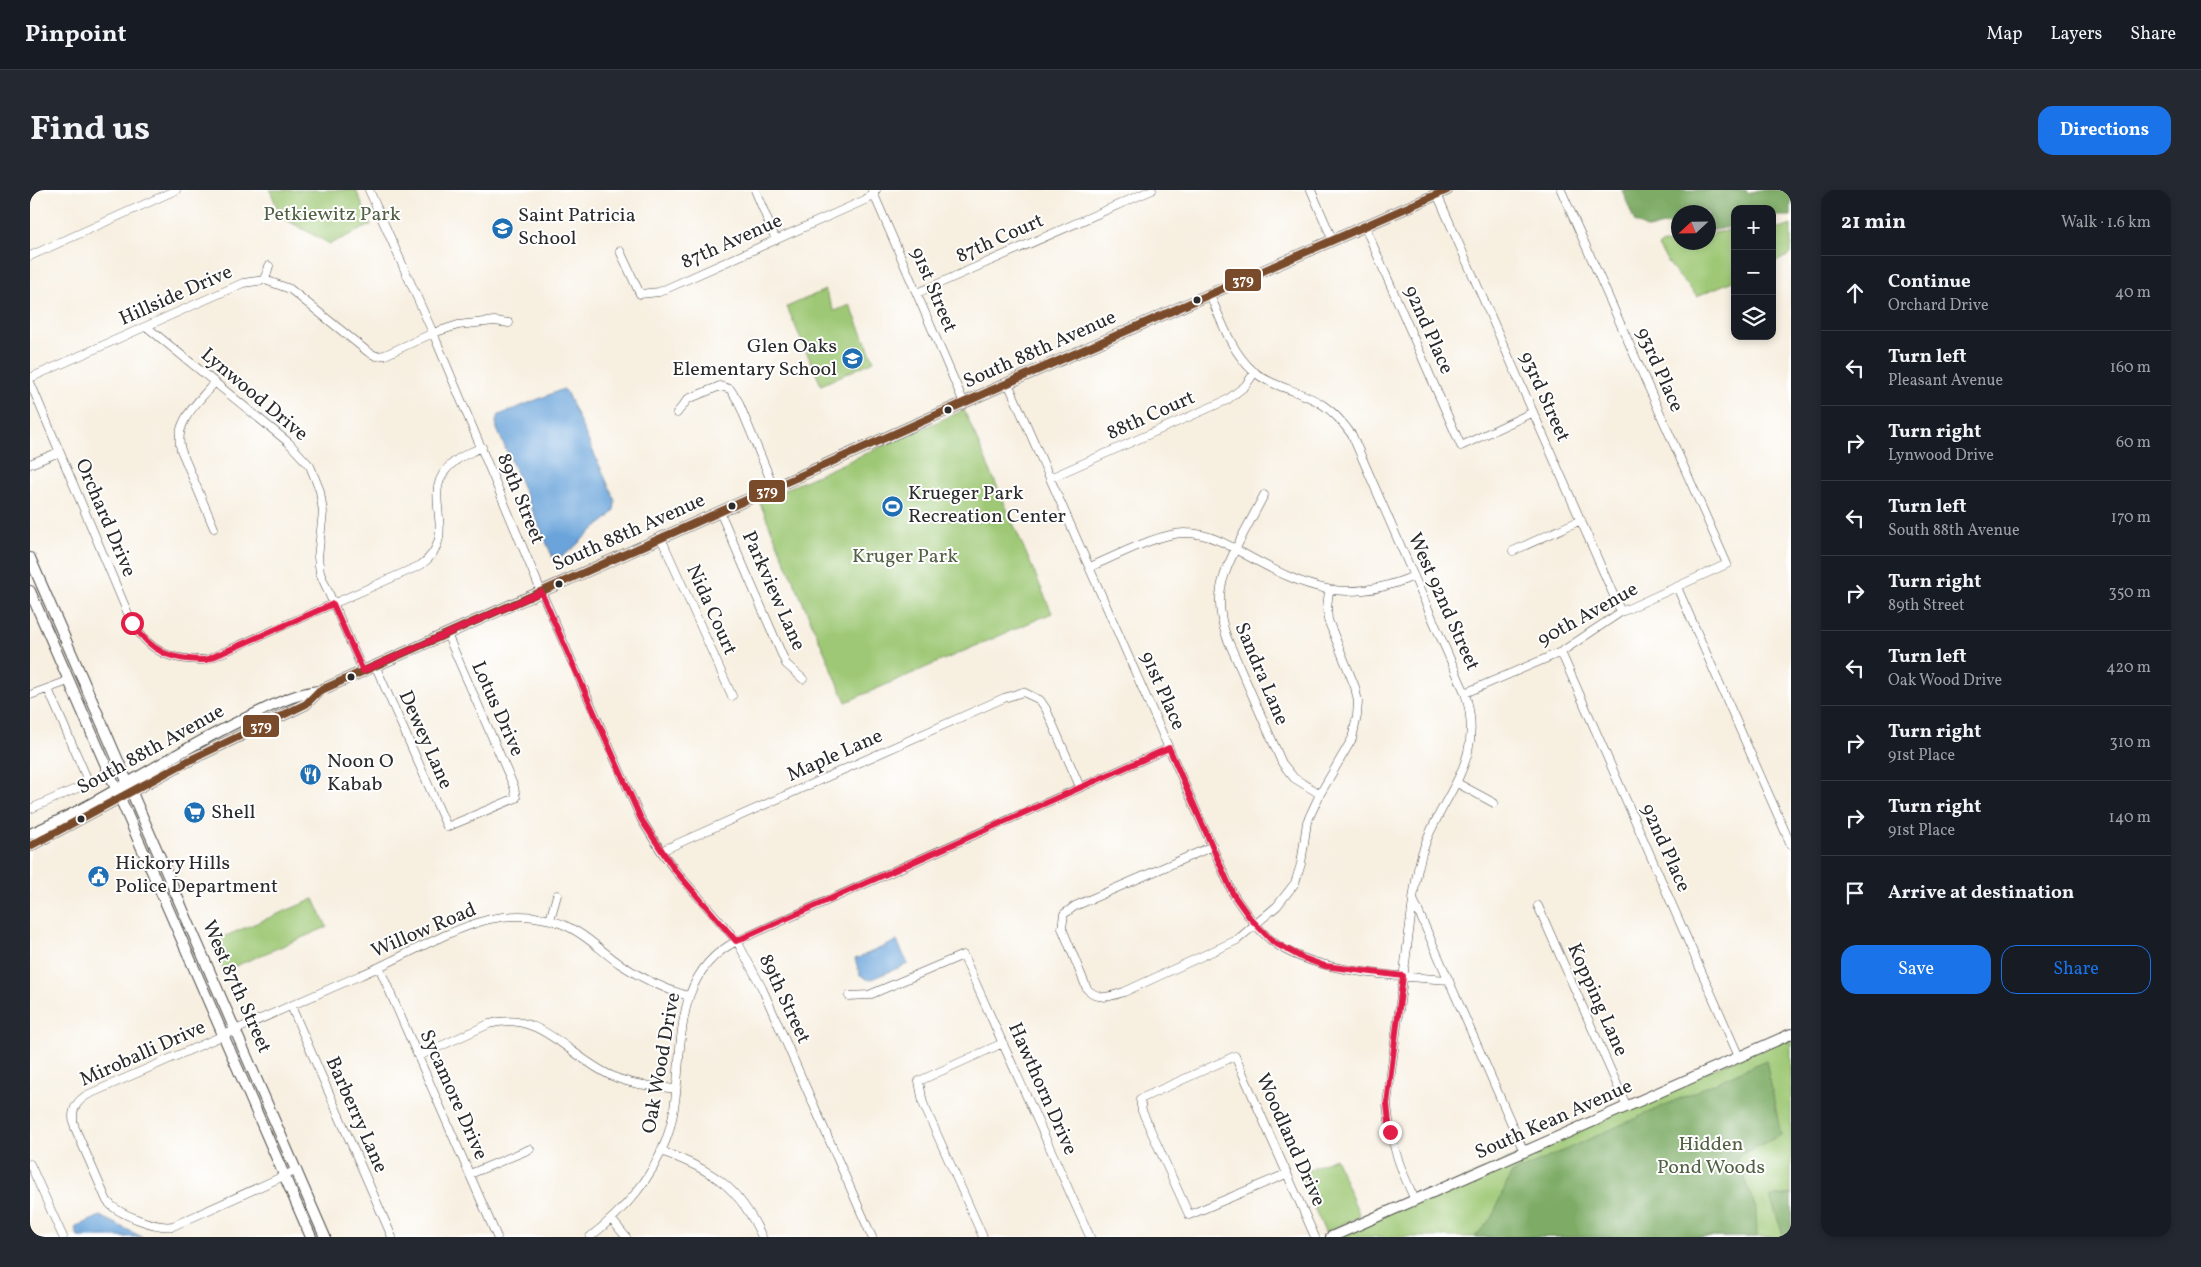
<!DOCTYPE html>
<html lang="en">
<head>
<meta charset="utf-8">
<style>
  :root { --surface:#171b24; --page:#242831; --text:#f1f3f6; --muted:#9ea1a6; --line:#363941; --accent:#1a73e8 }
  body { margin:0; font-family:Vollkorn,serif; background:var(--page); color:var(--text) }
  .controls { position:absolute; right:15px; top:15px; display:grid; overflow:hidden; border-radius:10px; box-shadow:0 2px 8px #0003 }
  .controls button { width:45px; height:45px; display:grid; place-items:center; padding:0; border:0; border-bottom:1px solid var(--line); background:var(--surface); color:var(--text); font:25px sans-serif }
  .compass { position:absolute; left:1641px; top:15px; width:45px; height:45px; border-radius:50%; background:var(--surface); box-shadow:0 2px 8px #0003; rotate:248deg }
  .stop { position:absolute; width:15px; height:15px; margin:-11px; border:4px solid #e11d48; border-radius:50%; background:#fff }
  .stop.end { background:#e11d48; border-color:#fff; box-shadow:0 1px 5px #0008 }
  .list { margin:0; padding:0; list-style:none }
  h2 { display:flex; justify-content:space-between; align-items:center; height:65px; margin:0; padding:0 20px; font-size:21px }
  h2 small { font-size:16px; font-weight:400; color:var(--muted) }
  .list li { display:grid; grid-template-columns:32px 1fr auto; gap:15px; align-items:center; box-sizing:border-box; height:75px; padding:0 20px; border-top:1px solid var(--line) }
  .list b { display:block; font-size:19px; white-space:nowrap }
  .list p { margin:0; font-size:16px; white-space:nowrap; color:var(--muted) }
  .list em { font-size:16px; font-style:normal; color:var(--muted) }
  .actions { display:flex; gap:10px; padding:15px 20px }
  .actions a { flex:1; padding:11px 0; border:1px solid var(--accent); border-radius:15px; text-align:center; font-size:18px; color:var(--accent) }
  .actions .main { background:var(--accent); color:#fff }
  .icon { flex:none; width:28px; height:28px; fill:none; stroke:currentColor; stroke-width:2; stroke-linecap:round; stroke-linejoin:round }
  .map { position:relative; flex:none; width:1761px; height:1047px; overflow:hidden; border-radius:15px }
  header { display:flex; align-items:center; gap:30px; box-sizing:border-box; height:70px; padding:0 25px; background:var(--surface); border-bottom:1px solid var(--line) }
  header strong { font-size:24px }
  nav { display:flex; gap:28px; margin-inline-start:auto; font-size:18px }
  .intro { display:flex; align-items:center; justify-content:space-between; box-sizing:border-box; height:120px; padding:0 30px }
  h1 { margin:0; font-size:35px }
  .button { padding:12px 22px; border-radius:15px; background:var(--accent); color:#fff; font-size:18px; font-weight:700 }
  main { display:flex; gap:30px; padding:0 30px }
  aside { flex:1; background:var(--surface); border-radius:15px; box-shadow:0 2px 8px #0003 }
  .map>svg:first-child { display:block }
  .green { fill:#9ec874; stroke:#647a50 }
  .forest { fill:#7eac66; stroke:#546c48 }
  .water { fill:#6aa4da; stroke:#4a6882 }
  .lines { fill:none; stroke-linecap:round; stroke-linejoin:round }
  .street-casing { stroke:#4a4846; stroke-width:9 }
  .secondary-casing { stroke:#4a4846; stroke-width:12 }
  .street { stroke:#fff; stroke-width:8 }
  .secondary { stroke:#fff; stroke-width:10 }
  .bus-1-casing { stroke:#fff; stroke-width:11 }
  .bus-1 { stroke:#7a4b2a; stroke-width:8 }
  .route { stroke:#e11d48; stroke-width:6 }
  .bus-dot { fill:#2b2b2b; stroke:#fff; stroke-width:2 }
  .labels { text-anchor:middle; dominant-baseline:central; stroke-width:4; stroke-linejoin:round; paint-order:stroke }
  .park-label { font-size:20px; fill:#536245; stroke:#fff }
  .poi-label { font-size:20px; fill:#2b2b2b; stroke:#fff; text-anchor:start }
  .street-label { font-size:20px; fill:#2b2b2b; stroke:#fff }
  .line-badge { stroke:#fff; stroke-width:2 }
  .badge-label { font-size:14px; text-anchor:middle; font-weight:bold; fill:#fff }
</style>
</head>
<body>
<header>
<strong>Pinpoint</strong>
<nav><a>Map</a><a>Layers</a><a>Share</a></nav>
</header>
<div class="intro"><h1>Find us</h1><a class="button">Directions</a></div>
<main>
<div class="map">
<svg width="1761" height="1047" viewBox="0 0 1761 1047">
  <rect width="100%" height="100%" fill="#fff"/>
  <filter id="ink" filterUnits="userSpaceOnUse"><feTurbulence type="fractalNoise" baseFrequency=".02" numOctaves="2"/><feDisplacementMap in="SourceGraphic" scale="10" xChannelSelector="R" yChannelSelector="G"/><feConvolveMatrix kernelMatrix="1 2 1 2 8 2 1 2 1" color-interpolation-filters="sRGB"/></filter>
  <filter id="wash" filterUnits="userSpaceOnUse"><feTurbulence type="fractalNoise" baseFrequency=".0096" numOctaves="4" result="noise"/><feDisplacementMap in="SourceGraphic" scale="20" xChannelSelector="R" yChannelSelector="G"/><feGaussianBlur stdDeviation="1.12" result="paint"/><feColorMatrix in="noise" values="0 0 0 0 0 0 0 0 0 0 0 0 0 0 0 0 0 1.4 0 .05"/><feComposite in="paint" operator="in"/></filter>
  <g filter="url(#wash)">
    <rect width="100%" height="100%" fill="#f7efe0"/>
    <!-- green -->
    <path class="green" d="M240,0H326L341,35L300,54L251,27Z
      M1742,34L1750,39L1761,35V64L1742,74Z
      M1705,39V90L1667,106L1645,82L1628,57L1633,53L1663,56L1668,53L1678,52L1679,46L1684,43Z
      M795,100L804,121L820,115L844,171L791,195L757,117Z
      M934,220L1022,423L816,512L729,311Z
      M284,709L297,737L194,781L181,752Z
      M1761,844V1047H1303Z
      M1305,968L1330,1026L1299,1041L1295,1042L1269,984Z"/>
    <!-- forest -->
    <path class="forest" d="M1592,0H1716L1717,3L1729,0H1761V26H1742V19H1705V36L1679,41L1678,22H1648V44L1646,39L1637,34L1618,39L1605,32Z
      M1736,870L1751,945L1706,967L1726,1019L1727,1047H1445L1462,1027L1481,984Z
      M1761,1004V1047H1754L1740,1007Z"/>
    <!-- water -->
    <path class="water" d="M533,199L536,201L585,310C585,315 585,321 581,325C576,331 568,335 562,341C550,350 539,367 523,368L467,239L466,231L469,225Z
      M867,751L878,774L839,790L830,785L825,769Z
      M70,1026L112,1047H48L45,1040L46,1037Z"/>
  </g>
  <g filter="url(#ink)">
    <g class="lines">
      <defs>
        <path id="street" d="M339,0L403,143L511,401L611,629L631,661L644,679L707,751L732,798L842,1047
          M725,0L746,50
          M842,0L934,213
          M1281,0L1303,51
          M1407,4L1591,422
          M1335,37L1431,256L1503,222
          M590,61L610,104L629,102L835,10L846,0
          M0,66L146,0
          M235,90L239,76
          M887,103L1122,0
          M1180,105C1192,132 1201,161 1223,181C1243,198 1271,200 1293,215C1304,222 1314,234 1322,245L1435,503C1455,567 1419,597 1397,649C1389,669 1386,688 1383,709L1494,962
          M117,137L258,252L280,276L290,301L293,322L288,367L290,383L333,481
          M0,188L213,93L235,90L260,99L338,162L346,166L355,165L403,143L428,135L464,131L479,133
          M0,192L102,433C122,464 141,470 176,470L391,375C434,343 384,303 424,272C432,265 442,262 452,257
          M978,193L1203,704C1214,721 1226,738 1242,751C1280,783 1369,786 1419,790
          M647,223L658,209L690,196L700,199L708,211L744,298
          M0,274L29,262
          M1020,288L1197,210L1215,196L1225,182
          M1234,305C1222,329 1195,373 1191,398C1188,415 1191,431 1197,448L1252,573L1264,588L1290,604
          M690,322L756,474L773,489
          M184,338L151,260C143,232 168,213 184,193
          M631,348L702,506
          M1483,361L1551,330
          M1060,377C1084,367 1131,342 1156,343C1178,343 1197,354 1216,365C1278,399 1316,415 1384,386
          M1647,397L1761,655
          M1531,462L1709,867
          M345,475L417,637L486,608L484,597L417,444
          M993,502L1010,510L1016,519L1050,597
          M1435,503L1531,462L1591,422L1697,374L1531,0
          M0,505L38,491
          M1427,593L1464,613
          M0,619L59,593L18,499
          M1183,656L1045,716L1034,724L1032,738L1057,799C1070,811 1079,807 1094,802L1207,750L1247,716L1265,693L1271,674L1277,632L1290,604L1322,549L1327,526L1328,512L1325,497L1298,430L1297,417L1299,401
          M631,661L974,508L993,502
          M1383,711L1357,914C1361,954 1368,974 1385,1010
          M1508,716L1597,917
          M520,730L527,705
          M349,777L467,1047
          M819,806L839,805L933,765L1060,1047
          M261,816L362,1047
          M389,866L459,834C510,819 540,868 582,886C601,895 624,896 646,899
          M631,961C682,980 709,996 732,1047
          M0,974L33,1047
          M267,980L143,1036C127,1039 87,1024 77,1011L45,938C40,923 44,913 57,905C149,865 240,825 331,785C374,767 415,741 460,729C479,725 501,725 520,730C550,738 566,757 590,774C611,788 634,799 658,806
          M440,984L500,959
          M1256,984L1159,1025L1112,921L1110,909L1205,866L1285,1047
          M582,1030L596,1047
          M560,1047C594,1020 621,991 636,950C661,883 630,789 707,751L1139,558
          M953,1047L893,913L889,891L973,853"/>
        <path id="secondary" d="M0,368L295,1047
          M0,401L281,1047
          M0,644C76,611 143,562 218,527C242,516 262,504 289,501L978,193L1417,0
          M0,656L160,570L276,514L289,501
          M1301,1047L1761,844"/>
      </defs>
      <!-- street casing -->
      <use href="#street" class="street-casing"/>
      <!-- secondary casing -->
      <use href="#secondary" class="secondary-casing"/>
      <!-- street -->
      <use href="#street" class="street"/>
      <!-- secondary -->
      <use href="#secondary" class="secondary"/>
      <defs>
        <path id="bus-1" d="M0,656L160,570L276,514L289,501L978,193L1417,0"/>
      </defs>
      <!-- bus-1 casing -->
      <use href="#bus-1" class="bus-1-casing"/>
      <!-- bus-1 -->
      <use href="#bus-1" class="bus-1"/>
    </g>
  </g>
  <g class="lines" filter="url(#ink)">
    <!-- route -->
    <path class="route" d="M102,433C122,463 141,470 176,470L303,414L333,481L511,402L611,629L644,679L706,751L1139,558L1203,704L1220,728L1243,752L1273,768L1295,776L1373,786L1357,914L1360,942"/>
  </g>
  <!-- icons -->
  <defs>
    <symbol id="school-disc" viewBox="-11 -11 22 22"><circle r="9.5" fill="#1f6fb2" stroke="#fff"/><path d="M0-5L7-2L0 1L-7-2ZM-4 1L0 2.5L4 1V4Q0 6-4 4Z" fill="#fff"/></symbol>
    <symbol id="stadium-disc" viewBox="-11 -11 22 22"><circle r="9.5" fill="#1f6fb2" stroke="#fff"/><path d="M0-5a6.5 5 0 1 0 0 10a6.5 5 0 1 0 0-10ZM-3.5-1.8h7v3.6h-7Z" fill="#fff"/></symbol>
    <symbol id="restaurant-disc" viewBox="-11 -11 22 22"><circle r="9.5" fill="#1f6fb2" stroke="#fff"/><path d="M-5-6h1v4h1v-4h1v4h1v-4h1v5L-1.5 .5V6h-2V.5L-5-1ZM5-6V6H3V1.5H1.5Q1.5-4 5-6Z" fill="#fff"/></symbol>
    <symbol id="supermarket-disc" viewBox="-11 -11 22 22"><circle r="9.5" fill="#1f6fb2" stroke="#fff"/><path d="M-6-5.5h2.5l.6 2H6L4.5 2H-2.5L-4.4-4H-6ZM-1.5 3.2a1.3 1.3 0 1 0 .1 0ZM3 3.2a1.3 1.3 0 1 0 .1 0Z" fill="#fff"/></symbol>
    <symbol id="civic-disc" viewBox="-11 -11 22 22"><circle r="9.5" fill="#1f6fb2" stroke="#fff"/><path d="M-.6-6.5H3V-4.5H.6V-3L4-1V1h2V6H-6V1h2V-1L-.6-3ZM-1.2 2.5V6h2.4V2.5Z" fill="#fff"/></symbol>
  </defs>
  <g fill-rule="evenodd">
    <use href="#school-disc" x="460" y="26" width="25" height="25"/>
    <use href="#school-disc" x="810" y="156" width="25" height="25"/>
    <use href="#stadium-disc" x="850" y="304" width="25" height="25"/>
    <use href="#restaurant-disc" x="268" y="572" width="25" height="25"/>
    <use href="#supermarket-disc" x="152" y="610" width="25" height="25"/>
    <use href="#civic-disc" x="56" y="674" width="25" height="25"/>
  </g>
  <!-- markers -->
  <g class="bus-dot">
    <circle cx="1167" cy="110" r="4.5"/>
    <circle cx="918" cy="220" r="4.5"/>
    <circle cx="702" cy="316" r="4.5"/>
    <circle cx="529" cy="394" r="4.5"/>
    <circle cx="321" cy="487" r="4.5"/>
    <circle cx="51" cy="629" r="4.5"/>
  </g>
  <g class="labels">
    <!-- park labels -->
    <g class="park-label">
      <text x="302" y="25">Petkiewitz Park</text>
      <text x="875" y="367">Kruger Park</text>
      <text x="1681" y="955">Hidden<tspan x="1681" dy="23">Pond Woods</tspan></text>
    </g>
    <!-- poi labels -->
    <g class="poi-label">
      <text x="488" y="26">Saint Patricia<tspan x="488" dy="23">School</tspan></text>
      <text x="807" y="157" text-anchor="end">Glen Oaks<tspan x="807" dy="23">Elementary School</tspan></text>
      <text x="878" y="304">Krueger Park<tspan x="878" dy="23">Recreation Center</tspan></text>
      <text x="297" y="572">Noon O<tspan x="297" dy="23">Kabab</tspan></text>
      <text x="181" y="623">Shell</text>
      <text x="85" y="674">Hickory Hills<tspan x="85" dy="23">Police Department</tspan></text>
    </g>
    <!-- street labels -->
    <g class="street-label">
      <text transform="translate(970 49) rotate(-24)">87th Court</text>
      <text transform="translate(702 52) rotate(-24)">87th Avenue</text>
      <text transform="translate(903 100) rotate(67)">91st Street</text>
      <text transform="translate(146 106) rotate(-24)">Hillside Drive</text>
      <text transform="translate(1398 140) rotate(66)">92nd Place</text>
      <text transform="translate(1010 160) rotate(-24)">South 88th Avenue</text>
      <text transform="translate(1629 180) rotate(66)">93rd Place</text>
      <text transform="translate(224 205) rotate(40)">Lynwood Drive</text>
      <text transform="translate(1514 207) rotate(66)">93rd Street</text>
      <text transform="translate(1121 226) rotate(-24)">88th Court</text>
      <text transform="translate(490 309) rotate(68)">89th Street</text>
      <text transform="translate(75 328) rotate(67)">Orchard Drive</text>
      <text transform="translate(599 343) rotate(-24)">South 88th Avenue</text>
      <text transform="translate(743 401) rotate(66)">Parkview Lane</text>
      <text transform="translate(1413 412) rotate(66)">West 92nd Street</text>
      <text transform="translate(681 420) rotate(66)">Nida Court</text>
      <text transform="translate(1558 425) rotate(-29)">90th Avenue</text>
      <text transform="translate(1231 484) rotate(67)">Sandra Lane</text>
      <text transform="translate(1132 501) rotate(66)">91st Place</text>
      <text transform="translate(467 519) rotate(66)">Lotus Drive</text>
      <text transform="translate(395 550) rotate(66)">Dewey Lane</text>
      <text transform="translate(121 560) rotate(-29)">South 88th Avenue</text>
      <text transform="translate(805 566) rotate(-24)">Maple Lane</text>
      <text transform="translate(1635 658) rotate(66)">92nd Place</text>
      <text transform="translate(394 741) rotate(-23)">Willow Road</text>
      <text transform="translate(206 797) rotate(66)">West 87th Street</text>
      <text transform="translate(754 809) rotate(65)">89th Street</text>
      <text transform="translate(1567 810) rotate(66)">Kopping Lane</text>
      <text transform="translate(113 864) rotate(-24)">Miroballi Drive</text>
      <text transform="translate(632 873) rotate(-80)">Oak Wood Drive</text>
      <text transform="translate(1012 899) rotate(66)">Hawthorn Drive</text>
      <text transform="translate(423 905) rotate(66)">Sycamore Drive</text>
      <text transform="translate(326 925) rotate(66)">Barberry Lane</text>
      <text transform="translate(1524 930) rotate(-24)">South Kean Avenue</text>
      <text transform="translate(1260 950) rotate(66)">Woodland Drive</text>
    </g>
  </g>
  <g class="line-badge">
    <rect x="1194" y="78" width="38" height="24" rx="5" fill="#7a4b2a"/>
    <rect x="718" y="289" width="38" height="24" rx="5" fill="#7a4b2a"/>
    <rect x="212" y="524" width="38" height="24" rx="5" fill="#7a4b2a"/>
  </g>
  <g class="badge-label">
    <text x="1213" y="95">379</text>
    <text x="737" y="306">379</text>
    <text x="231" y="541">379</text>
  </g>
</svg>
<div class="controls">
<button>+</button>
<button>−</button>
<button><svg class="icon" aria-label="layers" viewBox="0 0 24 24"><path d="M12 4l9 5-9 5-9-5zM3 14l9 5 9-5"/></svg></button>
</div>
<svg class="compass" viewBox="-18 -18 36 36"><path d="M0-13l5 13h-10z" fill="#e53935"/><path d="M0 13l5-13h-10z" fill="#9ea1a6"/></svg>
<div class="stop" style="left:102px;top:433px"></div>
<div class="stop end" style="left:1360px;top:942px"></div>
</div>
<aside>
<h2>21 min<small>Walk · 1.6 km</small></h2>
<ul class="list">
<li><svg class="icon" aria-label="ahead" viewBox="0 0 24 24"><path d="M12 20V5M6 11l6-6 6 6"/></svg><div><b>Continue</b><p>Orchard Drive</p></div><em>40 m</em></li>
<li><svg class="icon" aria-label="left" viewBox="0 0 24 24"><path d="M17 20v-9H6M10 6l-5 5 5 5"/></svg><div><b>Turn left</b><p>Pleasant Avenue</p></div><em>160 m</em></li>
<li><svg class="icon" aria-label="right" viewBox="0 0 24 24"><path d="M7 20v-9h11M14 6l5 5-5 5"/></svg><div><b>Turn right</b><p>Lynwood Drive</p></div><em>60 m</em></li>
<li><svg class="icon" aria-label="left" viewBox="0 0 24 24"><path d="M17 20v-9H6M10 6l-5 5 5 5"/></svg><div><b>Turn left</b><p>South 88th Avenue</p></div><em>170 m</em></li>
<li><svg class="icon" aria-label="right" viewBox="0 0 24 24"><path d="M7 20v-9h11M14 6l5 5-5 5"/></svg><div><b>Turn right</b><p>89th Street</p></div><em>350 m</em></li>
<li><svg class="icon" aria-label="left" viewBox="0 0 24 24"><path d="M17 20v-9H6M10 6l-5 5 5 5"/></svg><div><b>Turn left</b><p>Oak Wood Drive</p></div><em>420 m</em></li>
<li><svg class="icon" aria-label="right" viewBox="0 0 24 24"><path d="M7 20v-9h11M14 6l5 5-5 5"/></svg><div><b>Turn right</b><p>91st Place</p></div><em>310 m</em></li>
<li><svg class="icon" aria-label="right" viewBox="0 0 24 24"><path d="M7 20v-9h11M14 6l5 5-5 5"/></svg><div><b>Turn right</b><p>91st Place</p></div><em>140 m</em></li>
<li><svg class="icon" aria-label="arrive" viewBox="0 0 24 24"><path d="M6 21V4h12l-3 4 3 4H6"/></svg><div><b>Arrive at destination</b></div></li>
</ul>
<div class="actions"><a class="main">Save</a><a>Share</a></div>
</aside>
</main>
</body>
</html>
